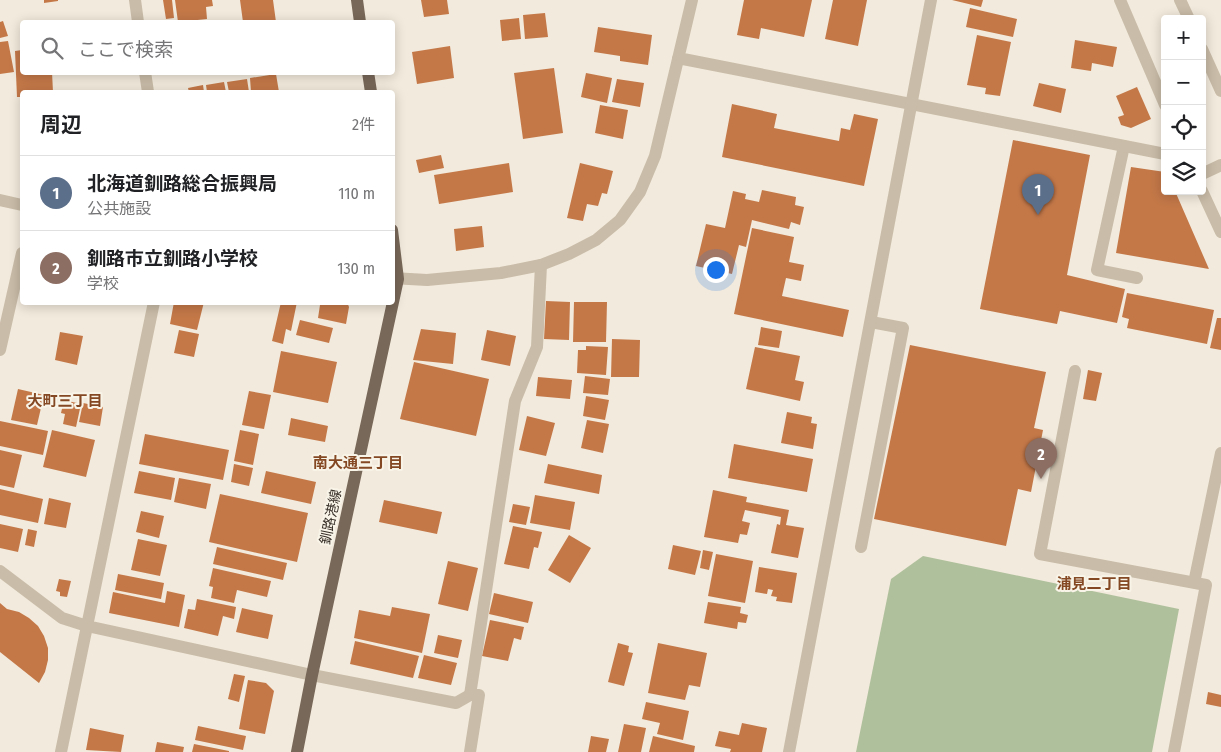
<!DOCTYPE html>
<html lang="ja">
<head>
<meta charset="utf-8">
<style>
  :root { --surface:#fff; --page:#f2f2f2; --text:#202124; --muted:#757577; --line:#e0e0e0; --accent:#d93025 }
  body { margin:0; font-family:"Fira Sans Condensed","Noto Sans JP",sans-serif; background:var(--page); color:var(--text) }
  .controls { position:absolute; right:15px; top:15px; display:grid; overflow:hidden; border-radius:5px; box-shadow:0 2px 12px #0003 }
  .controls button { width:45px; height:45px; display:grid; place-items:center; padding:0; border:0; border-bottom:1px solid var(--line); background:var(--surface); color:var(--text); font:25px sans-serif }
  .you { position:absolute; left:715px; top:269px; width:18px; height:18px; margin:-12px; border:4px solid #fff; border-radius:50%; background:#1a73e8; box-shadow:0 0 0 8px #1a73e833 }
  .badge { display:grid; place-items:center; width:32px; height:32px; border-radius:50%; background:var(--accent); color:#fff; font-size:16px; font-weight:700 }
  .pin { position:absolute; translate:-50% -41px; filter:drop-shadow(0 1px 2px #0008) }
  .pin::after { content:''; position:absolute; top:26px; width:18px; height:15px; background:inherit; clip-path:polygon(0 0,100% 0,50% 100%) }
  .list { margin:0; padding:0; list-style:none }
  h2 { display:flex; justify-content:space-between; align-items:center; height:65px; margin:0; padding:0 20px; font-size:21px }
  h2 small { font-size:16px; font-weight:400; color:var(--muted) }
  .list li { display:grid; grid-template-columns:32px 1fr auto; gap:15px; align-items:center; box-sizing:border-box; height:75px; padding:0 20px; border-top:1px solid var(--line) }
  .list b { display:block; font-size:19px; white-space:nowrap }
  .list p { margin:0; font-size:16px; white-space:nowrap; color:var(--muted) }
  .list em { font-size:16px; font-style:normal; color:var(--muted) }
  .icon { flex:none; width:28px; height:28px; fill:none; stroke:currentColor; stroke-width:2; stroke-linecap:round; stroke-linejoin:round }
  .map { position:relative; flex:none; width:1221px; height:752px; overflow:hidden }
  .search { position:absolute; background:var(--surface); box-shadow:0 2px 12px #0003; left:20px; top:20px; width:375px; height:55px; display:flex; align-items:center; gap:12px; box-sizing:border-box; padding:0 18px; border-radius:5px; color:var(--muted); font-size:19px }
  .panel { position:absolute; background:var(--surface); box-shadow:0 2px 12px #0003; left:20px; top:90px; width:375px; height:215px; border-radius:5px }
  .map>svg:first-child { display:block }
  .green { fill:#afc09c }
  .building { fill:#c47848 }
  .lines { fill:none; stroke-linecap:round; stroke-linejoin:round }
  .service { stroke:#c9bca8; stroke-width:12 }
  .minor { stroke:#c9bca8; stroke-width:12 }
  .tertiary { stroke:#c9bca8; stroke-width:12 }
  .primary { stroke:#786859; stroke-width:12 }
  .labels { text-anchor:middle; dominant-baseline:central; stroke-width:4; stroke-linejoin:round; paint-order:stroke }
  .street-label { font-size:14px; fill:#362f28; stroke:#f9f4e8 }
  .neighbourhood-label { font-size:15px; font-weight:bold; fill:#844823; stroke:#f9f4e8 }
</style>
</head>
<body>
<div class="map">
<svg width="1221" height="752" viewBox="0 0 1221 752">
  <rect width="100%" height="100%" fill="#f2eadc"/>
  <!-- green -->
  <path class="green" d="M923,556L1179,609L1152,752H856L891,579Z"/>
  <!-- building -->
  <path class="building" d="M44,0H58V1L44,3Z
    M163,0H172L174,18L166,19Z
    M175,0H212L213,6L206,7L207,19L178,22Z
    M240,0H273L276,22H243Z
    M421,0H447L449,14L424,17Z
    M744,0H812L804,37L761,28L759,39L737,35Z
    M833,0H867L858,46L825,39Z
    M952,0H983L981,7Z
    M970,8L1017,19L1013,37L966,27Z
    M545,13L548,37L525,39L523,15Z
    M519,18L521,39L502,41L500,20Z
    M3,21L8,36L0,38V22Z
    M598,27L652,35L648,65L620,61V56L594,52Z
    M977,35L1011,42L1000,96L985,94L986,88L967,85Z
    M1075,40L1117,47L1113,67L1092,63L1091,71L1071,68Z
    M8,41L14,72L0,74V42Z
    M450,46L454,78L417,84L412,52Z
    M22,50V72H52L53,92H22V97H17L15,51Z
    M554,68L563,133L523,139L514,73Z
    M586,73L612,78L607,103L581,97Z
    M276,74L279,92H251L250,78Z
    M247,79L249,92H229L227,82Z
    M617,79L644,83L640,107L612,102Z
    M224,82L226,92H207L206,85Z
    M1039,83L1066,89L1061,113L1033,106Z
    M203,85L204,92H189L188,88Z
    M1137,87L1151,119L1131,128L1121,125L1118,117L1124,115L1116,96Z
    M732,104L777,114L774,128L839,141L841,128L850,130L854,114L878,119L864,186L722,157Z
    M600,105L628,110L623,139L595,133Z
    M1013,140L1090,155L1067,275L1125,289L1117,323L1060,311L1057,324L980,309Z
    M441,155L444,168L419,173L416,160Z
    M509,163L513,192L439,204L434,175Z
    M580,163L613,171L607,194L602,193L598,206L587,204L583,221L567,218Z
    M1131,167L1165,172V191H1175L1209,269L1116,253Z
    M762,190L796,197L795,205L804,207L800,225L791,222L789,229L752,220L746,247L739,245L732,274L696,266L706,224L725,228L733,191L746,194L745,199L759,202Z
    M482,226L484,247L456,251L454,229Z
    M752,228L794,237L789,262L804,265L801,281L786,278L782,296L849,310L843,337L734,314Z
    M1127,293L1214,310L1207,344L1127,328L1129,319L1122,317Z
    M546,301L570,302L569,340L544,339Z
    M174,302H204L197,330L170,324Z
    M281,302H297L291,331L286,329L283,344L272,341Z
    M325,302H347L349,307L346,324L318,318L320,305H325Z
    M574,302H607L606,342H573Z
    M1217,318H1221V350L1210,348Z
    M300,320L333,328L329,343L296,335Z
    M761,327L782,331L779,348L758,345Z
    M421,329L456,333L453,364L413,360Z
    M179,330L199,334L194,357L174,353Z
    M487,330L516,336L510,366L481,360Z
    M60,332L83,336L77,365L55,360Z
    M612,339L640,340L639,377H611Z
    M910,345L1046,372L1034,428L1043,430L1031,492L1018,489L1006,546L874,519Z
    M586,346L608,347L606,375L577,373L578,350H586Z
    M755,347L800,356L795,380L804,382L800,401L746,389Z
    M281,351L337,362L328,403L273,392Z
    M414,362L489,379L476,436L400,419Z
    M1088,370L1102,373L1096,401L1083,399Z
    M585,376L610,379L608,395L583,393Z
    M538,377L572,380L570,399L536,396Z
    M18,389L44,395L37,425L11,420Z
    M249,391L271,395L264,429L242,425Z
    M586,396L609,400L605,420L583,416Z
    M64,400L81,404L76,427L63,424L65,414L61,413Z
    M83,403L103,407L100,426L79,422Z
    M787,412L812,417L811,423L817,424L813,449L781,443Z
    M527,416L555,423L546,456L519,450Z
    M291,418L328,426L325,442L288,435Z
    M587,420L609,424L603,453L581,448Z
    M0,421L48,431L43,455L0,446Z
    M52,430L95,440L86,477L43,467Z
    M240,430L259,434L253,465L234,461Z
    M145,434L229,450L223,480L139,464Z
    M734,444L813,459L807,492L728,478Z
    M0,450L22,455L14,488L0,485Z
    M234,464L253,468L249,486L231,482Z
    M548,464L602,475L599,494L544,483Z
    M139,471L175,478L171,500L134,493Z
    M266,471L316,482L311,504L261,493Z
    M179,478L211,484L206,509L174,502Z
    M0,489L43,499L38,523L0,515Z
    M713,490L747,497L746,502L789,510L786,525L804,528L798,558L771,553L777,524L780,525L781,517L745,510L742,521L750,523L747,535L740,534L738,543L704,537Z
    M220,494L308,513L297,562L209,542Z
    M535,495L575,502L570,530L530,523Z
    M49,498L71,503L66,528L44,524Z
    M384,500L442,512L437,534L379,522Z
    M513,504L530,507L526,525L509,522Z
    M141,511L164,516L159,538L136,532Z
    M0,524L23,529L18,552L0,548Z
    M513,526L542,532L538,548L534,547L529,569L504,564Z
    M28,529L37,531L34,547L25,545Z
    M569,535L591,548L570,583L548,570Z
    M138,539L167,545L160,576L131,570Z
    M673,545L701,551L695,575L668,569Z
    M217,547L287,563L283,580L213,564Z
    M703,550L713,552L709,570L700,568Z
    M716,554L753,561L745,603L708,596Z
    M448,561L478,568L468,611L438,604Z
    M759,567L797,573L792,603L776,601L777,597L771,596L773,590L768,589L767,594L755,592Z
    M213,568L271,581L267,597L237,590L234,603L211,598L213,587L209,586Z
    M118,574L164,583L161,599L115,590Z
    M59,579L71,581L67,597L60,596V592L56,591Z
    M167,591L185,595L179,627L109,613L113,592L165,603Z
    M494,593L533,602L528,623L489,614Z
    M197,599L236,607L234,619L223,616L218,636L184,628L188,609L195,610Z
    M708,602L741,607L740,613L748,615L746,623L738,622L737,629L704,623Z
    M0,603L7,609L19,612L29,618L38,626L44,636L48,648V660L45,672L39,683L0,652Z
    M392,607L430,614L422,653L354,638L359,610L390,616Z
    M242,608L273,615L268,639L236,632Z
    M490,620L524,627L521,640L514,638L508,661L482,656Z
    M438,635L462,640L458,658L434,653Z
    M355,641L419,656L413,678L350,664Z
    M618,643L629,646L628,652L633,653L624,686L608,682Z
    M658,643L707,653L700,687L689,685L685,700L648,693Z
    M424,655L457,663L451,685L418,678Z
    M234,674L245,676L239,702L228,699Z
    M248,680L266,683L274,691L265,734L239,729Z
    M1208,692L1221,695V707L1206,704Z
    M646,702L689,711L683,740L657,734L660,723L642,719Z
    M742,723L767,728L762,752H730L731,749L715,746L719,731L739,735Z
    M624,724L646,728L641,752H618Z
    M198,726L246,736L243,750L195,740Z
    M90,728L124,735L121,752L86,750Z
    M591,736L609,739L606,752H588Z
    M653,736L695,746L694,752H649Z
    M157,742L184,747L183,752H155Z
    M194,744L229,751V752H192Z"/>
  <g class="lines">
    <!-- service -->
    <path class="service" d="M1180,0L1189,19
      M1202,49L1221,91
      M1124,146L1097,270L1137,278
      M1075,371L1040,554L1206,585L1174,752
      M861,547L903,328L871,322
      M1194,583L1221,453
      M470,695L515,401L537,347L541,265"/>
    <!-- minor -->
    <path class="minor" d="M135,0L138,22
      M678,58L1165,154
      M145,72L148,92
      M1202,174L1221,165
      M0,200L22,205
      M392,278L427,280L501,273L541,265L569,254L596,240L620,220L640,192L655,156L692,0
      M0,350L22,253
      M0,571L62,618L87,626L312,675L456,703L470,695H479L470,752
      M61,752L154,302"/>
    <!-- tertiary -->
    <path class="tertiary" d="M1120,0L1165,105
      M1202,191L1221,232
      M789,752L931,0"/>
    <!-- primary -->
    <path class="primary" d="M357,0L360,22
      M368,72L371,92
      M297,752L312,675L398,279L392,230"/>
  </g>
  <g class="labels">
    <!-- street labels -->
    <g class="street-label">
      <text transform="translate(331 517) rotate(-78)">釧路港線</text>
    </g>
    <!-- neighbourhood labels -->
    <g class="neighbourhood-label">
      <text x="65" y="401">大町三丁目</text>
      <text x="358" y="463">南大通三丁目</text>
      <text x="1094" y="584">浦見二丁目</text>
    </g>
  </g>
</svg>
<div class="controls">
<button>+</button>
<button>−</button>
<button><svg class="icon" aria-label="locate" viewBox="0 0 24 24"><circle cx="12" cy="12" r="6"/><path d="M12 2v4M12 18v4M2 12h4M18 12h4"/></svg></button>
<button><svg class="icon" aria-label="layers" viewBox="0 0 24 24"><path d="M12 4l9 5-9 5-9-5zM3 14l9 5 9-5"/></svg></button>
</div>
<div class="you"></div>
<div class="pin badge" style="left:1038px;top:215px;background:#5c6f8a">1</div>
<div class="pin badge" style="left:1041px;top:479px;background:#8d6e63">2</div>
<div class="search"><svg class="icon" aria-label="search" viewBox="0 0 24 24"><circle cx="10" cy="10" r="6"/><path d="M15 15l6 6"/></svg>ここで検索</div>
<section class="panel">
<h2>周辺<small>2件</small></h2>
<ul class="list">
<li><span class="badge" style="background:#5c6f8a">1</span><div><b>北海道釧路総合振興局</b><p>公共施設</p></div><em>110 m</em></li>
<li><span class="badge" style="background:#8d6e63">2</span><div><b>釧路市立釧路小学校</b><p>学校</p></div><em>130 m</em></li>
</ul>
</section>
</div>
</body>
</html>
